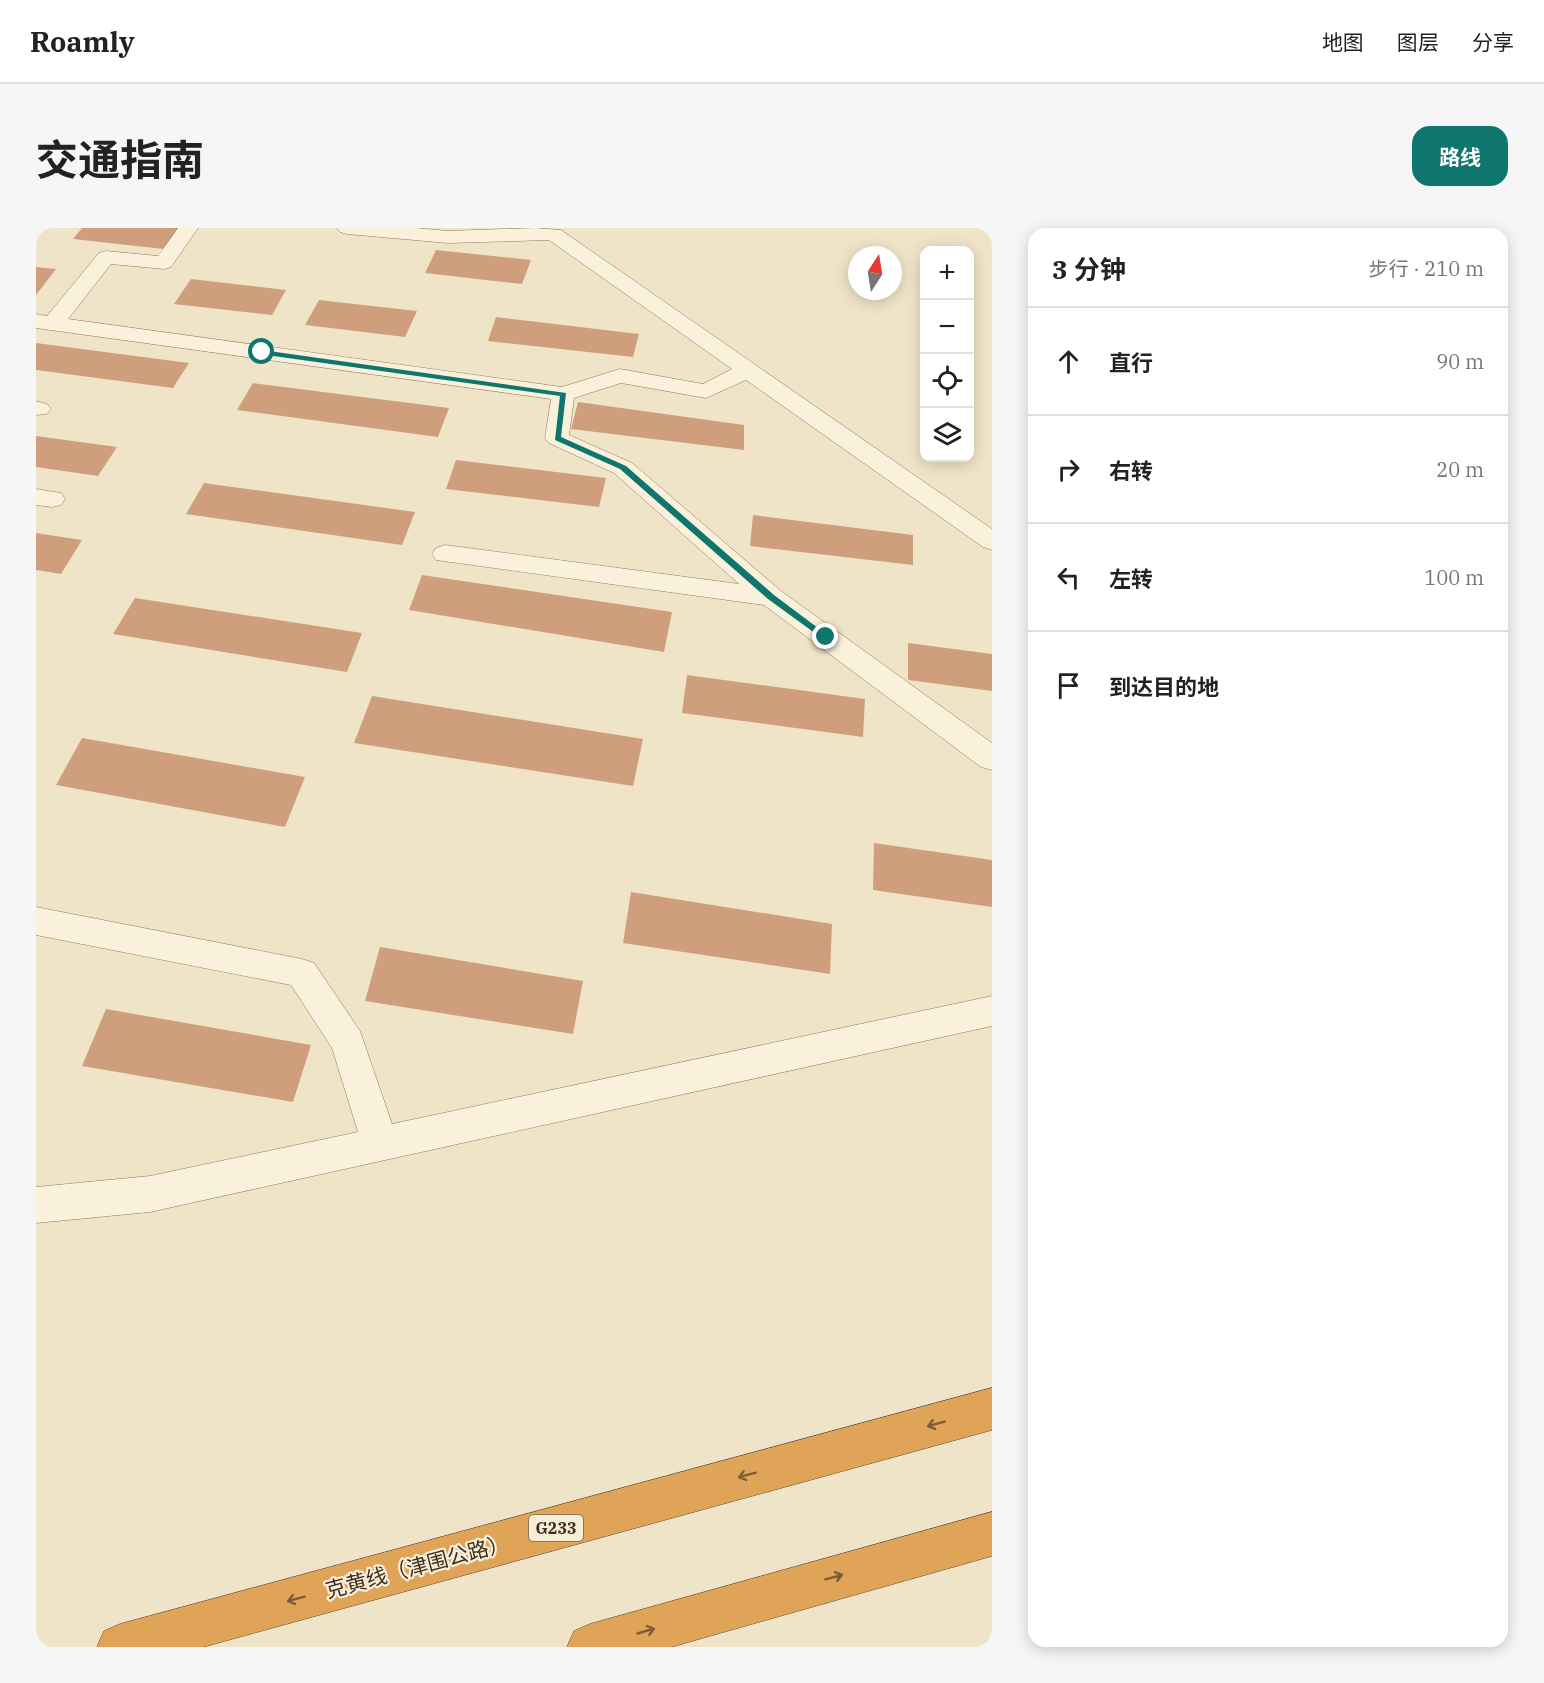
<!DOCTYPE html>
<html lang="zh">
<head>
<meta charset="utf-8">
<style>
  :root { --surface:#fff; --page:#f6f6f6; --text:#222; --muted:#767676; --line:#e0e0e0; --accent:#0f766e }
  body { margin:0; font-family:"IBM Plex Serif","Noto Sans SC",serif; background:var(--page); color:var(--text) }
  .controls { position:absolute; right:18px; top:18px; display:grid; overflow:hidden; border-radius:12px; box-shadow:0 3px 15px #0003 }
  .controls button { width:54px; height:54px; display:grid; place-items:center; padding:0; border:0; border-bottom:2px solid var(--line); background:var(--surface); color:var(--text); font:30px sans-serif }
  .compass { position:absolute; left:812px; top:18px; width:54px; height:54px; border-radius:50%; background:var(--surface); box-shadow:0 3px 15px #0003; rotate:12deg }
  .stop { position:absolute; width:18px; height:18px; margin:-14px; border:4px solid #0f766e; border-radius:50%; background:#fff }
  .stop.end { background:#0f766e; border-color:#fff; box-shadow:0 2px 6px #0008 }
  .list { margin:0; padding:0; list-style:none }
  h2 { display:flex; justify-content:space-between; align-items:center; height:78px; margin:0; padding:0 24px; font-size:26px }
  h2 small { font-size:20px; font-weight:400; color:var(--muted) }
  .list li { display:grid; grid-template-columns:39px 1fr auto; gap:18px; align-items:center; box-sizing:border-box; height:108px; padding:0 24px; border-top:2px solid var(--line) }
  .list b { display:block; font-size:22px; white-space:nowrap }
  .list em { font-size:20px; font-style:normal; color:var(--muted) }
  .icon { flex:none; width:33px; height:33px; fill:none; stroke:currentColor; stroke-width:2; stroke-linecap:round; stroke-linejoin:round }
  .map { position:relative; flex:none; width:956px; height:1419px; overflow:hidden; border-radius:18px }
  header { display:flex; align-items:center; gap:36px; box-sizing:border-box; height:84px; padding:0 30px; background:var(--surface); border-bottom:2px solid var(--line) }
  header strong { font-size:28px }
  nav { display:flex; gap:33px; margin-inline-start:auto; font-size:21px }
  .intro { display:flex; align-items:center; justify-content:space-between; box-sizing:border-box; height:144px; padding:0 36px }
  h1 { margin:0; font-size:42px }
  .button { padding:15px 27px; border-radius:18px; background:var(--accent); color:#fff; font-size:21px; font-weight:700 }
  main { display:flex; gap:36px; padding:0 36px }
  aside { flex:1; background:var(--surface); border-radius:18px; box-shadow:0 3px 15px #0003 }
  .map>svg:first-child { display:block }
  .building { fill:#cf9f7d }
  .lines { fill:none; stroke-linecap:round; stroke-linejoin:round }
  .minor-casing { stroke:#8d765c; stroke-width:1 }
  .highway-casing { stroke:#5b4430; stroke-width:1 }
  .minor { fill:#faf1dc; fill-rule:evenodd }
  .highway { fill:#e0a458; fill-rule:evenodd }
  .oneway { stroke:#7e5d36 }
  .route { fill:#0f766e }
  .labels { text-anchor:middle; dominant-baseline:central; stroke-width:4.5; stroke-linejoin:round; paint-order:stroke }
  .shield { fill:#f7eed8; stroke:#756857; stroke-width:1.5 }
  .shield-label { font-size:16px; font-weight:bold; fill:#3d2e20 }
  .near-street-label { font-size:21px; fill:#3d2e20; stroke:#f7eed8 }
</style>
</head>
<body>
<header>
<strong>Roamly</strong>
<nav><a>地图</a><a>图层</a><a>分享</a></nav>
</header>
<div class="intro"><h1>交通指南</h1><a class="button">路线</a></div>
<main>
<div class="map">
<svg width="956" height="1419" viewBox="0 0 956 1419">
  <rect width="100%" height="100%" fill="#f0e4c8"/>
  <!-- building -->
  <path class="building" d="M46,0H143L128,21L37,11Z
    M400,22L495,32L486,56L389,45Z
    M0,39L20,41L0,67Z
    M155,51L250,62L236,87L138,76Z
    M283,72L381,83L369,109L269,97Z
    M460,89L603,106L597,129L452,113Z
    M0,115L153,135L137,160L0,142Z
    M217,155L413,180L402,209L201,182Z
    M542,174L708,197V222L535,201Z
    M0,208L81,219L62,248L0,239Z
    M420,232L570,250L563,279L410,261Z
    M168,255L379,284L366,317L150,286Z
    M717,287L877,307V337L714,318Z
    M0,305L46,312L25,346L0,342Z
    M386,347L636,384L628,424L373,382Z
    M99,370L326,405L311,444L77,406Z
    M872,415L956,426V463L872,452Z
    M651,447L829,471L827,509L646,485Z
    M336,468L607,511L597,558L318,515Z
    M46,510L269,549L249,599L20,557Z
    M838,615L956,632V679L837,662Z
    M595,664L796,696L794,746L587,715Z
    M344,719L547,753L537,806L329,773Z
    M70,781L275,817L257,874L46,838Z"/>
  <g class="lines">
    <defs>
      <path id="minor" d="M142,0H162L135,39L128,41L75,36L32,91L526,159L584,141L667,156L696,141L513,12L412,15L311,6L304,4L301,0H380L412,3L499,0L525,2L956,301V322L947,319L710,152L670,170L585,155L538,170L533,207L596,235L745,363L956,515V542L945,539L728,377L400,332L396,326L400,320L409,317L703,356L578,245L513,215L509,210L515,171L0,100V86L11,88L63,25L70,23L122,28Z
        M0,173L11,176L15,181L11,186L0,187Z
        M0,261L25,265L29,271L25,277L16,279L0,277Z
        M0,679L266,731L278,735L324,803L356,896L956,768V798L114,984L0,995V959L114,948L322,904L296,820L255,757L0,707Z"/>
      <path id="highway" d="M956,1160V1202L167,1419H61L68,1403L84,1396Z
        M956,1284V1328L635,1419H531L538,1403L554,1396Z"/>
    </defs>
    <!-- minor casing -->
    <use href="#minor" class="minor-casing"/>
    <!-- highway casing -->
    <use href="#highway" class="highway-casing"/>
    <!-- minor -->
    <use href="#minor" class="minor"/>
    <!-- highway -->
    <use href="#highway" class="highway"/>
  </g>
  <!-- one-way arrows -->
  <defs><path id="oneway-shaft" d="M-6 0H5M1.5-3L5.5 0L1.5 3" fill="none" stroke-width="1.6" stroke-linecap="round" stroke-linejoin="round" transform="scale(1.5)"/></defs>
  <g class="oneway">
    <use href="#oneway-shaft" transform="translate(900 1196) rotate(165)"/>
    <use href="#oneway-shaft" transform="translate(711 1247) rotate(165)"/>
    <use href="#oneway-shaft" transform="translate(798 1349) rotate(-15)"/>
    <use href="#oneway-shaft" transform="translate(260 1371) rotate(165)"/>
    <use href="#oneway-shaft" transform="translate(610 1403) rotate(-16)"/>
  </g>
  <!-- route -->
  <path class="route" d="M226,122L530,165L525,209L590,238L738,367L794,409L787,411L732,371L584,241L519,212L524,168L223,126Z"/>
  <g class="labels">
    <!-- shield labels -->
    <rect class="shield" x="493" y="1287" width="54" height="26" rx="4.5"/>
    <g class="shield-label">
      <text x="520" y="1300">G233</text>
    </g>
    <!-- near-street labels -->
    <g class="near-street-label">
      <text transform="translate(381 1338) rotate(-15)">克黄线（津围公路）</text>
    </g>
  </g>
</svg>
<div class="controls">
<button>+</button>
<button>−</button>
<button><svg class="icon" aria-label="locate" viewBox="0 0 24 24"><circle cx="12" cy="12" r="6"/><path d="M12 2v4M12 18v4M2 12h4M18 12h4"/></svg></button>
<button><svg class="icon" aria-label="layers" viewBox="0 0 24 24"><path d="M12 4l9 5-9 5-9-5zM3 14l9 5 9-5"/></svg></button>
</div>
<svg class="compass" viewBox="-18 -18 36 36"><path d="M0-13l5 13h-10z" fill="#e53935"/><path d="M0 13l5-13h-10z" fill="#767676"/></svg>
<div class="stop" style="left:226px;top:124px"></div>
<div class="stop end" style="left:790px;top:409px"></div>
</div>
<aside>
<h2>3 分钟<small>步行 · 210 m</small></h2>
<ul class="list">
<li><svg class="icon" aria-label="ahead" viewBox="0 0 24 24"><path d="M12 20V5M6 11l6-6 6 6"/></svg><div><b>直行</b></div><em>90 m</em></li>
<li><svg class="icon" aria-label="right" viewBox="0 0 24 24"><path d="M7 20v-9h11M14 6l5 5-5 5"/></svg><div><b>右转</b></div><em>20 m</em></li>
<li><svg class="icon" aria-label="left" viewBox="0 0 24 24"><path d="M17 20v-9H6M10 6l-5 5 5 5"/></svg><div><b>左转</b></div><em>100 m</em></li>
<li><svg class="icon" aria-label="arrive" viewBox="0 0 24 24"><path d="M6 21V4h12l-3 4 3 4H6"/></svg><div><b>到达目的地</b></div></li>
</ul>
</aside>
</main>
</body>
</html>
